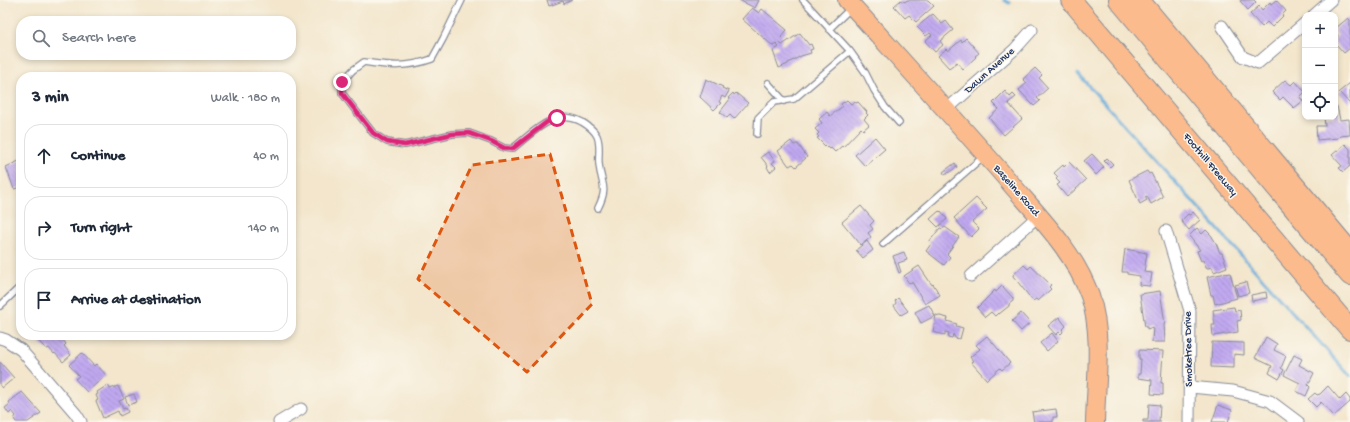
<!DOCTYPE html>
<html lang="en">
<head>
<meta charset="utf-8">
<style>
  :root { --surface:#fff; --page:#f6f6f7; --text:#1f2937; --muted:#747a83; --line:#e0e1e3 }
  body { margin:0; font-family:"Gochi Hand",sans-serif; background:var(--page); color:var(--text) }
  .controls { position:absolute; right:12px; top:12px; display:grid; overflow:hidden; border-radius:8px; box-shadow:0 2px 6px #0003 }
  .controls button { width:36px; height:36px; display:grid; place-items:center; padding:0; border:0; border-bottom:1px solid var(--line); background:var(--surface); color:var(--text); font:20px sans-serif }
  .stop { position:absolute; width:12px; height:12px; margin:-9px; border:3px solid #db2777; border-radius:50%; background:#fff }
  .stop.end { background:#db2777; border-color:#fff; box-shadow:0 1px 4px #0008 }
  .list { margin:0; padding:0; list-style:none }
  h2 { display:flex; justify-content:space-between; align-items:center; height:52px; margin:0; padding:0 16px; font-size:17px }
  h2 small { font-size:13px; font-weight:400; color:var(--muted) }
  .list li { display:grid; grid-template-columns:26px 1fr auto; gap:12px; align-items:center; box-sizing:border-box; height:64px; margin:0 8px 8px; padding:0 8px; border:1px solid var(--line); border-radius:16px }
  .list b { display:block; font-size:15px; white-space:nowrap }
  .list em { font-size:13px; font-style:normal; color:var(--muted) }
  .icon { flex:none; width:22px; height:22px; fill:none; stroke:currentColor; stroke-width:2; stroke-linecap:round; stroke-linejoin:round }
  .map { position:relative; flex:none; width:1350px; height:422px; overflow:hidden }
  .search { position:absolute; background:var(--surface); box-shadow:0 2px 6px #0003; left:16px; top:16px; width:280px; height:44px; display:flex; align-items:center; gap:10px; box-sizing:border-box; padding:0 14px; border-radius:16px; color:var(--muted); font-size:15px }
  .panel { position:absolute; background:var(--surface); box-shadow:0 2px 6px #0003; left:16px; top:72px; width:280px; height:268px; border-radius:16px }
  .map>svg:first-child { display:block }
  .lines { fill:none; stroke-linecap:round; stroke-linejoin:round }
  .stream { stroke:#63a9d9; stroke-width:3 }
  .building { fill:url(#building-back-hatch) }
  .lane-casing { stroke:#878a95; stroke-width:8 }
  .street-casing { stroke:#878a95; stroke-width:13 }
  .primary-casing { stroke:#878a95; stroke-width:20 }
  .highway-casing { stroke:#878a95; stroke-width:22 }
  .lane { stroke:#fff; stroke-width:5.5 }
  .street { stroke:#fff; stroke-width:11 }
  .primary { stroke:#fbbb8d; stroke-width:18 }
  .highway { stroke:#fbbb8d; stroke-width:20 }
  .route { stroke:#db2777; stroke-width:5 }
  .marked { fill:#de5710; fill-opacity:0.2; stroke:#de5710; stroke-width:3; stroke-dasharray:8 5; stroke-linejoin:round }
  .labels { text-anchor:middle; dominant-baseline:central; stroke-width:3; stroke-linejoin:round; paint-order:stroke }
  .street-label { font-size:11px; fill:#1b2f5e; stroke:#fbf7ec }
</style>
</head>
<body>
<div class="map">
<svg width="1350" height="422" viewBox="0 0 1350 422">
  <defs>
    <pattern id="building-back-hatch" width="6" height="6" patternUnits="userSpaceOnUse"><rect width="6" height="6" fill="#c1a9f0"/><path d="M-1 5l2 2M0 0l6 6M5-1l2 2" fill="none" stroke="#9c8ac6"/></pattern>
  </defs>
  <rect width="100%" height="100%" fill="#fbf7ec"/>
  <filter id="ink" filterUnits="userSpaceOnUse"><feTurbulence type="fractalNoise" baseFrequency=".025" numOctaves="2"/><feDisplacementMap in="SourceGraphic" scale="8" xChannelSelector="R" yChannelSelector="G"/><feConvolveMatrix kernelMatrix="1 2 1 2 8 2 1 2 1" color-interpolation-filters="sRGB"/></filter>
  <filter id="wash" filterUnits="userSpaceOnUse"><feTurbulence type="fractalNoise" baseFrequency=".012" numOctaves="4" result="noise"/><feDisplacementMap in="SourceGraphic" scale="16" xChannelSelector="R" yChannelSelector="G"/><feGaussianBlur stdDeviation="0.9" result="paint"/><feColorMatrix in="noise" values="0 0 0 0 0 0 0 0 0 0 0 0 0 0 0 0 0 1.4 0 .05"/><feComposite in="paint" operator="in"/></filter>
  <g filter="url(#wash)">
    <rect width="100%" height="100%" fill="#f3e6cc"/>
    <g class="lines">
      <!-- stream -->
      <path class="stream" d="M1004,0L1009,3
        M1078,74L1350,376"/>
    </g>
    <g id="blocks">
      <!-- building -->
      <path class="building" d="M547,0H572L564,4L563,1L549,6Z
        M739,0H759L755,8Z
        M901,0L905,2L907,0H928L934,6L916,22L909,15L905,18L894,6Z
        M1242,0H1254L1256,2L1248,10L1240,1Z
        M1276,0L1286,11L1282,15L1283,16L1272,27L1267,22L1262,27L1250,14L1259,6L1262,10L1270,2L1271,4Z
        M752,8L759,13L762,9L787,30L781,37L783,39L780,43L782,45L800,33L809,45L811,44L813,49L810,50L811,53L801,56L788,63V64L779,68L773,51L779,47L776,44L773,46L742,19Z
        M933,14L942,24L946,21L953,30L940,41L943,45L935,52L925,41L932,35L930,33L926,36L917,27Z
        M1348,18L1350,20V48L1344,53L1335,43V38L1338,36L1335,31L1337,29L1336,28Z
        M966,38L979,53L975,56L976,57L963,69L957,62L949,68L938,56L946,49L948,51L961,40L962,42Z
        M1035,68L1042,75L1039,78L1048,88L1037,98L1040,101L1034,106L1019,90L1027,83L1023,79Z
        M706,79L723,87L722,88L729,91L725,98L722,96L719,102L721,103L714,110L700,97Z
        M1285,80L1291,85L1295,81L1305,92L1300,97L1303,101L1294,108L1283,97L1280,100L1272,92Z
        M1350,83V104L1339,92Z
        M1005,91L1010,97L1013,94L1016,97L1008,103L1022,119L1004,135L989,118L999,109L993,103Z
        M733,93L734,95L736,93L748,103L734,119L730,115L727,118L720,112L730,99L728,98Z
        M847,100L851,104L855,101L856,103L858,102L867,112L866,113L868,115L864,119L869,125L863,130L861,128L843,147L842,146L835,152L831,148L830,149L828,147L827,148L817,138L819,137L817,135L819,133L815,129L822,123L819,119L827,112L830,116L843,106L841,104Z
        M1335,106H1337L1340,120L1349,119L1350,135L1340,136L1338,138L1317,140L1316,126H1325L1324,117H1335Z
        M875,137L885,149L865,166L855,155Z
        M791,141L794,145L796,144H798L807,157L796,167L793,164L789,166L778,151Z
        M1345,144L1350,149V166L1343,172L1339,168L1342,166L1332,155Z
        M768,152L775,161L772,163L776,167L770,172L767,167L768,166L761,157Z
        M1092,154L1104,167L1096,175L1084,161Z
        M1107,158L1113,164L1110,167L1104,161Z
        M21,160V187L14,189L6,167Z
        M1069,162L1086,180L1067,197L1057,185L1060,183L1056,179L1058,177L1054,173L1063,165L1064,167Z
        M955,163L957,167L945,175L943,172Z
        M1147,171L1149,174L1151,173L1163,197L1151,204L1147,196L1145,197L1147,200L1140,204L1129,180Z
        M976,198L987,209L972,222L979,229L971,237L954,218Z
        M861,206L874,221L870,225L873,229L868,233L871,237L861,245L842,222Z
        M939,211L940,212L941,211L947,219L938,227L930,219Z
        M1193,212L1200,220L1189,230L1181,221L1188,214L1190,215Z
        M945,227L959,237L947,254L950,257L944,265L926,251L931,244L929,242L940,228L942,229Z
        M1197,228L1202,234L1206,230L1211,235L1216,243L1220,253H1222L1227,267L1214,272L1212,267L1208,268L1206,267L1203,260L1201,261L1197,251L1200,250L1189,236Z
        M867,241L873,250L863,258L856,250Z
        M1125,249L1147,253L1144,272L1152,273L1150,286L1139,285L1140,276L1127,274V272H1122Z
        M904,252L907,260L898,263L901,272L899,273L893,256Z
        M1024,265L1028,269L1031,266L1051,285L1049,287L1051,289L1038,301L1036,299L1033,301L1013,276V275Z
        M919,266L932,285L933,284L940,295L925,304L912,282L909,283L904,276Z
        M1226,273V274L1230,273L1237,298L1215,304L1213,295H1211L1207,277Z
        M1246,282L1249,293L1238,296L1235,285Z
        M1002,286L1013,298V301L1009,304V306L999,314L998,313L995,316L991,312L985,317L977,308L995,290L996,292Z
        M1160,291L1165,324H1164L1165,342H1152L1153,327L1147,329V327H1145L1140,294Z
        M1266,292L1267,298L1252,301L1251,295Z
        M898,298L908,311L901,315L894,306L896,303L895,301Z
        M929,305L935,316L921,323L915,312Z
        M1234,307L1235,311L1240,310L1241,320L1237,321L1238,332L1213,336L1212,325H1215L1213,310Z
        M1021,313L1030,323L1021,331L1012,321Z
        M936,315L948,318L947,321L957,324L956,326L963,328L960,339L955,338L953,334L952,338L948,337L949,333L945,332V335L933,332Z
        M1059,317L1066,326L1062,330L1063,332L1061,334L1059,332L1056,335L1048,326Z
        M1052,333L1058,341L1047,351L1040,343Z
        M39,335H59L66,344L64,346L71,355L63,362L55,353L54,354L49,348L47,349L43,346L37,339V337Z
        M987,336L1010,363L1002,370L1000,368L987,380L971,362L973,361L970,357L980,349L976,345Z
        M1266,337L1277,344L1274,350L1286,356L1281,368L1284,370L1279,379L1269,373L1272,366L1255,358Z
        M1212,342L1244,343V355L1234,354V368L1211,367Z
        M1139,350L1163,351L1161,383H1163V395L1151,394L1152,380L1138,378V374H1140L1141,359H1139Z
        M82,353L94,366L96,364L106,375L87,392L75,379L79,376L69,365Z
        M1294,355L1302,359L1299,365L1314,373L1308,385L1310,387L1306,396L1296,391L1300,383L1284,375Z
        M0,362L14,378L2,388L0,386Z
        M108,385L110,389L118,386L124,399L119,401L123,409L126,408L128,412L120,416L118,411L103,418L96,401L98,400L96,395L98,394L97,392Z
        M1328,386L1340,400L1346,394L1350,399V402L1334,416L1321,402L1316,407L1308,399L1315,393L1317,395L1320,394Z
        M22,392L41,413L28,422H16L14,419L16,416L12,411L9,414L5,408L10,404L9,402Z
        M134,394L137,402L128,405L125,397Z
        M1149,404L1160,405L1159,421H1161V422H1143V420H1148Z
        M1218,405L1232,410L1228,422H1212Z
        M1056,409L1057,417H1053V422H1034L1032,412Z"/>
    </g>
  </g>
  <g filter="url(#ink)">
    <use href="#blocks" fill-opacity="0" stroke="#878a95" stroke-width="1"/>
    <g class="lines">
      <defs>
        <path id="lane" d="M462,0L443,39L432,59C407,68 389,66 364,62L353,70L342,82V93L373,133L387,142L405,145L452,134L469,133L491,141L504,148L512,149C533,133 554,107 582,122C587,125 594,130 597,136C601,145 598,155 599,164C601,185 609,186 598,208
          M829,29L851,8
          M850,51L865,72L874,90L885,107L899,123
          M768,83L784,101
          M757,134L758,118L774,102L794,99L850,51L803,0
          M883,244L984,156
          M0,306L21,286"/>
        <path id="street" d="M1314,15L1331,0
          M1222,26L1243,57L1258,63L1305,23
          M946,110L1015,49L1032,30
          M1166,231L1190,311L1189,422
          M971,276L1038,216
          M0,338L6,340L21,350L76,414L81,422
          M1190,387L1233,391L1270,401L1298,422
          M279,422L301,409"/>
        <path id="primary" d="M847,0C900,59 954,118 1006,178C1036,214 1074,250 1090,296C1103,335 1096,381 1095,422"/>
        <path id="highway" d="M1071,0L1350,329
          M1119,0L1350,275
          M1139,0L1350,252"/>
      </defs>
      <!-- lane casing -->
      <use href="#lane" class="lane-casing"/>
      <!-- street casing -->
      <use href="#street" class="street-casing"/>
      <!-- primary casing -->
      <use href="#primary" class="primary-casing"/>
      <!-- highway casing -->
      <use href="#highway" class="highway-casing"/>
      <!-- lane -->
      <use href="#lane" class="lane"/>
      <!-- street -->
      <use href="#street" class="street"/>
      <!-- primary -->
      <use href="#primary" class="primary"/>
      <!-- highway -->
      <use href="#highway" class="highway"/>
    </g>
  </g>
  <g class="lines" filter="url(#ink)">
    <!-- route -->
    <path class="route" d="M342,82V93L373,133L387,142L405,145L452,134L469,133L491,141L504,148L512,149L547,122L557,118"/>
  </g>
  <!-- marked area -->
  <path class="marked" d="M550,154L592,304L527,372L418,279L472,165Z"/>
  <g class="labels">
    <!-- street labels -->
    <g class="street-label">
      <text transform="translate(990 71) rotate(-42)">Dawn Avenue</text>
      <text transform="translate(1210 165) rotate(50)">Foothill Freeway</text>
      <text transform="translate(1016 191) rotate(49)">Baseline Road</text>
      <text transform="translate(1189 349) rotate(-91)">Smoketree Drive</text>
    </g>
  </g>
</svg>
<div class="controls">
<button>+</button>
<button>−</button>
<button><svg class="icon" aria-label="locate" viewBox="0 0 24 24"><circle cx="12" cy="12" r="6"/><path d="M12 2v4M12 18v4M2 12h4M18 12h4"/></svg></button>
</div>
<div class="stop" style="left:557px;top:118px"></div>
<div class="stop end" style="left:342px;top:82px"></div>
<div class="search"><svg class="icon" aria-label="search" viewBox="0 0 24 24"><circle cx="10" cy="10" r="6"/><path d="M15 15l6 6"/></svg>Search here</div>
<section class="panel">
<h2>3 min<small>Walk · 180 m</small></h2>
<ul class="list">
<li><svg class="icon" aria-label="ahead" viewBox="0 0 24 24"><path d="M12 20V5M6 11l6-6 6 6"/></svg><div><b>Continue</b></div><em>40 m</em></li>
<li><svg class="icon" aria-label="right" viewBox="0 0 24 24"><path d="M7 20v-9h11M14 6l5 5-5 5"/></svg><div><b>Turn right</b></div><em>140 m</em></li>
<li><svg class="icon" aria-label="arrive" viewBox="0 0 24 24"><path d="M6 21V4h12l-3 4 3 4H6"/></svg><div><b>Arrive at destination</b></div></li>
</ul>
</section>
</div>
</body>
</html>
